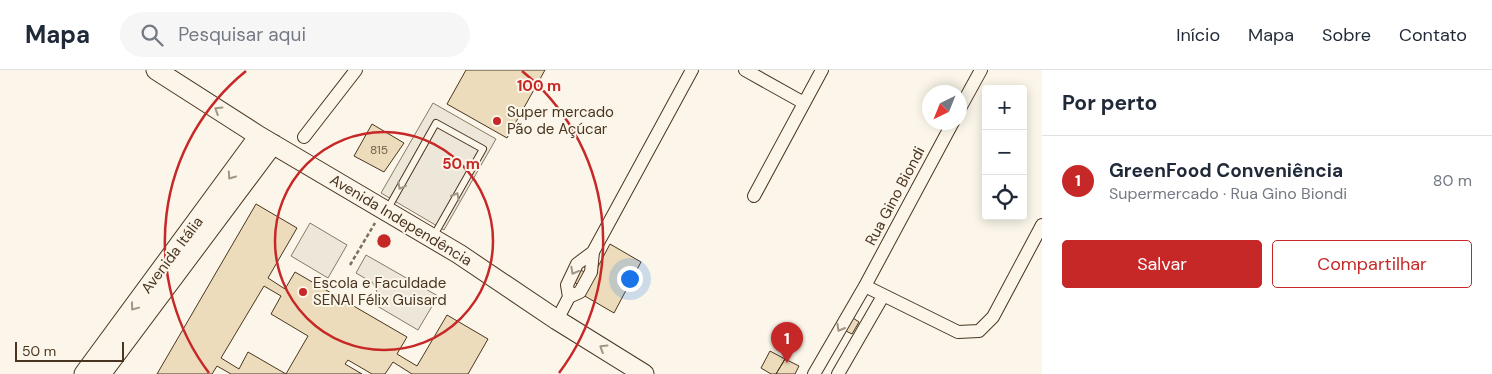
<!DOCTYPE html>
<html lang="pt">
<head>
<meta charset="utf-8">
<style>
  :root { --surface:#fff; --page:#f6f6f7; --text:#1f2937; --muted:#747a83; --line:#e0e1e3; --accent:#c62828 }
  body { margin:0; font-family:"DM Sans",sans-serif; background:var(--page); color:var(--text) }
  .controls { position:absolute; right:15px; top:15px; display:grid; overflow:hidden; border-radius:5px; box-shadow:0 2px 12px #0003 }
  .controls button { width:45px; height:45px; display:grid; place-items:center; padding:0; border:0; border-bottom:1px solid var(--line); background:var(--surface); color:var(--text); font:25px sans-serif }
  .compass { position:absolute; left:922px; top:15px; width:45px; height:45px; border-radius:50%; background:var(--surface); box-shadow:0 2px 12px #0003; rotate:223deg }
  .scale { position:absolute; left:15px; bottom:12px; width:109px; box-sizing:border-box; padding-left:5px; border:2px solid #4a3520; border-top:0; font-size:14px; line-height:18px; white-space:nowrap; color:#4a3520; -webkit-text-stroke:4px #fbf6e9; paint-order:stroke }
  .you { position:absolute; left:629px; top:208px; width:18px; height:18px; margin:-12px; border:4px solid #fff; border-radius:50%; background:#1a73e8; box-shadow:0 0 0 8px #1a73e833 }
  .badge { display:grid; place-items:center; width:32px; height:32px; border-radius:50%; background:var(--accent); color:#fff; font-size:16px; font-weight:700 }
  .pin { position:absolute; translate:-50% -41px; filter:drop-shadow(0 1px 2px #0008) }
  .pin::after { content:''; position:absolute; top:26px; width:18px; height:15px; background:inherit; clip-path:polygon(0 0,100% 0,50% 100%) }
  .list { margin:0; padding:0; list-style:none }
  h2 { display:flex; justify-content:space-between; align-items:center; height:65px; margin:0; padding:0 20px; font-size:21px }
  h2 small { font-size:16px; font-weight:400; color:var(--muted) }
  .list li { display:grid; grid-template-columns:32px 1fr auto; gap:15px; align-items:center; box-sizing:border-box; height:90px; padding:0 20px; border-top:1px solid var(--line) }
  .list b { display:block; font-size:19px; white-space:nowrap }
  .list p { margin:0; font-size:16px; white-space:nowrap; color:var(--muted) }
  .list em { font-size:16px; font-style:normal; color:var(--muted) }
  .actions { display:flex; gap:10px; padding:15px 20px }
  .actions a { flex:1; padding:11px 0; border:1px solid var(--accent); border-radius:5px; text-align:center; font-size:18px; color:var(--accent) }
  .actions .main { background:var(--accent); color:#fff }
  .icon { flex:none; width:28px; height:28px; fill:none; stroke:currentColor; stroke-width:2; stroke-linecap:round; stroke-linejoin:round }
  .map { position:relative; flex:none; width:1042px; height:304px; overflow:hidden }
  header { display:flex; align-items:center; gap:30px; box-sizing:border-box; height:70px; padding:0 25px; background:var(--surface); border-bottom:1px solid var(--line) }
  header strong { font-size:24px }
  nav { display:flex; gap:28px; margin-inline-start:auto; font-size:18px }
  .search { width:350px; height:45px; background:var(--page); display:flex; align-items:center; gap:12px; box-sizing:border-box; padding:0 18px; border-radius:28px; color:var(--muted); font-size:19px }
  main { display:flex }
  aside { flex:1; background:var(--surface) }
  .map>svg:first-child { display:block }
  .parking { fill:#ede7d9; stroke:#887966 }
  .building { fill:#ecdcbc; stroke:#4a3520; fill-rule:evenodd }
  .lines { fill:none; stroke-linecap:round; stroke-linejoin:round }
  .lane-casing { stroke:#4a3520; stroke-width:8 }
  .street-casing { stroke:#4a3520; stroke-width:14 }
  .secondary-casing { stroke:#4a3520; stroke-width:21 }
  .path { stroke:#7f6f5c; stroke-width:2.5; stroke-dasharray:4 2.5; stroke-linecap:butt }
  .lane { stroke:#fbf6e9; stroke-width:6 }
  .street { stroke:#fbf6e9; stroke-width:12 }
  .secondary { stroke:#fbf6e9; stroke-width:19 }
  .oneway { stroke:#a29684 }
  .ring { fill:none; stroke:#c62828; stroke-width:2.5 }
  .poi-dot { fill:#c62828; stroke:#fbf6e9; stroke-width:2 }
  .labels { text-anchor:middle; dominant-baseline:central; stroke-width:4; stroke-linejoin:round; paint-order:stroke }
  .number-label { font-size:12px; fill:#725f47 }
  .poi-label { font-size:15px; fill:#4a3520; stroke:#fbf6e9; text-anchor:start }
  .street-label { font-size:15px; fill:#4a3520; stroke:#fbf6e9 }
  .centre { fill:#c62828; stroke:#fbf6e9; stroke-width:2.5 }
  .ring-label { font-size:15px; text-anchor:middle; font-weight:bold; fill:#c62828; stroke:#fbf6e9; stroke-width:4; stroke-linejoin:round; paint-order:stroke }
</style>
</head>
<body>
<header>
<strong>Mapa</strong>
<div class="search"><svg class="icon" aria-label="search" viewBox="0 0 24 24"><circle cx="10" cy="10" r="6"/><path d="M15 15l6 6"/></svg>Pesquisar aqui</div>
<nav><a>Início</a><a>Mapa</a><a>Sobre</a><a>Contato</a></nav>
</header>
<main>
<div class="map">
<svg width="1042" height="304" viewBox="0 0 1042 304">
  <rect width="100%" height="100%" fill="#fbf6e9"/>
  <!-- parking -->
  <path class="parking" d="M433,33L496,69L444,160L381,123Z
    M310,153L347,175L328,208L291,186Z
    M366,185L438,226L418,260L372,233L377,222L373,213L356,203Z"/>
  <!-- building -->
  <path class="building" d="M466,0H545L507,68L447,34Z
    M372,54L404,73L384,102L354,86Z
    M256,134L297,158L268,208L285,219L295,202L407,267L397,284L417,296L447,245L488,269L468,304H412L393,292L385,304H372L348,290L345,294L362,304H231L217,296L212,304H157ZM264,216L281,226L271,244L308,266L286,304L248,282L239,299L221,288Z
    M610,174L641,192L614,243L583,225Z
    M579,199L586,203L579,215L572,211Z
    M853,248L859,252L852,264L846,261Z
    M770,281L785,289L776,304H771L761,298Z
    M785,289L799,296L795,304H776Z"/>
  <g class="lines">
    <defs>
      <path id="lane" d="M387,140L436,53L483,79L433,167"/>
      <path id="street" d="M745,0L804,33
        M959,40L981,0
        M304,67L356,0
        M754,126L822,0
        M865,216L958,262L979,261L993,247L1042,155
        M569,227L580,222L591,202L593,182L692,0
        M557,250L569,227L567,215L577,194L593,182
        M814,304L865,216L953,52
        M838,304L883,226"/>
      <path id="secondary" d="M156,0L259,66L459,184L557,250L644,304
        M84,304L259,66
        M101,304L273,74"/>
    </defs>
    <!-- lane casing -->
    <use href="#lane" class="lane-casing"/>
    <!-- street casing -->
    <use href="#street" class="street-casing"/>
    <!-- secondary casing -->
    <use href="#secondary" class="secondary-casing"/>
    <!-- path -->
    <path class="path" d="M350,195L375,153"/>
    <!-- lane -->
    <use href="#lane" class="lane"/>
    <!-- street -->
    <use href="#street" class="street"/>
    <!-- secondary -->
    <use href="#secondary" class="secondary"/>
  </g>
  <!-- one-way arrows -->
  <defs><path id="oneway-chevron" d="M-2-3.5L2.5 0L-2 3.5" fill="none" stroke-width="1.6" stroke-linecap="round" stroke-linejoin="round" transform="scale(1.25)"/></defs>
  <g class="oneway">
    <use href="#oneway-chevron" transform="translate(218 40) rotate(-148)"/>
    <use href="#oneway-chevron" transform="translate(231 106) rotate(125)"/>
    <use href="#oneway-chevron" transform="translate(401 116) rotate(119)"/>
    <use href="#oneway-chevron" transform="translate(456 126) rotate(-60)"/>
    <use href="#oneway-chevron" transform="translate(574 201) rotate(119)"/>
    <use href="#oneway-chevron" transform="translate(134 237) rotate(127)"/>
    <use href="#oneway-chevron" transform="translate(840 258) rotate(120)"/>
    <use href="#oneway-chevron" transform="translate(603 278) rotate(-148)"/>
  </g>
  <!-- distance rings -->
  <g class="ring">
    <circle cx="384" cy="171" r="109"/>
    <path d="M209 303A219 219 0 0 1 246 1M522 1A219 219 0 0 1 559 303"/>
  </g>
  <!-- markers -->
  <g class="poi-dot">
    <circle cx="497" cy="51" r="5"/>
    <circle cx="303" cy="222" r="5"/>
  </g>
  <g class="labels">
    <!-- number labels -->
    <g class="number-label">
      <text x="379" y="80">815</text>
    </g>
    <!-- poi labels -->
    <g class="poi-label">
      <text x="507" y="42">Super mercado<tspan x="507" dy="17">Pão de Açúcar</tspan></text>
      <text x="313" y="213">Escola e Faculdade<tspan x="313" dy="17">SENAI Félix Guisard</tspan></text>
    </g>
    <!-- street labels -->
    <g class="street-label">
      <text transform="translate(895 126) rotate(-62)">Rua Gino Biondi</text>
      <text transform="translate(401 150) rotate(31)">Avenida Independência</text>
      <text transform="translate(172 185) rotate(-53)">Avenida Itália</text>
    </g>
  </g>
  <circle cx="384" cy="171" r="8" class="centre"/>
  <g class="ring-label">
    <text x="539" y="21">100 m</text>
    <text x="461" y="99">50 m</text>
  </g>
</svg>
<div class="controls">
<button>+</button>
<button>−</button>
<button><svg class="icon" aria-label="locate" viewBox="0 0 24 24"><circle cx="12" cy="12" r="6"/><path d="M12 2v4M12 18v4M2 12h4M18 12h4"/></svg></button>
</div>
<svg class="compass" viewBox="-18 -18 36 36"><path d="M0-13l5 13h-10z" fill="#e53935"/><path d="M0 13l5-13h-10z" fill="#747a83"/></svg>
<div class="scale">50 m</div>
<div class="you"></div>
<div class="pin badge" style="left:787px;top:293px">1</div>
</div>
<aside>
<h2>Por perto<small></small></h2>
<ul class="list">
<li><span class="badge">1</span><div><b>GreenFood Conveniência</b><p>Supermercado · Rua Gino Biondi</p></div><em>80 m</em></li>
</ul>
<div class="actions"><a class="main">Salvar</a><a>Compartilhar</a></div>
</aside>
</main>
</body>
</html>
